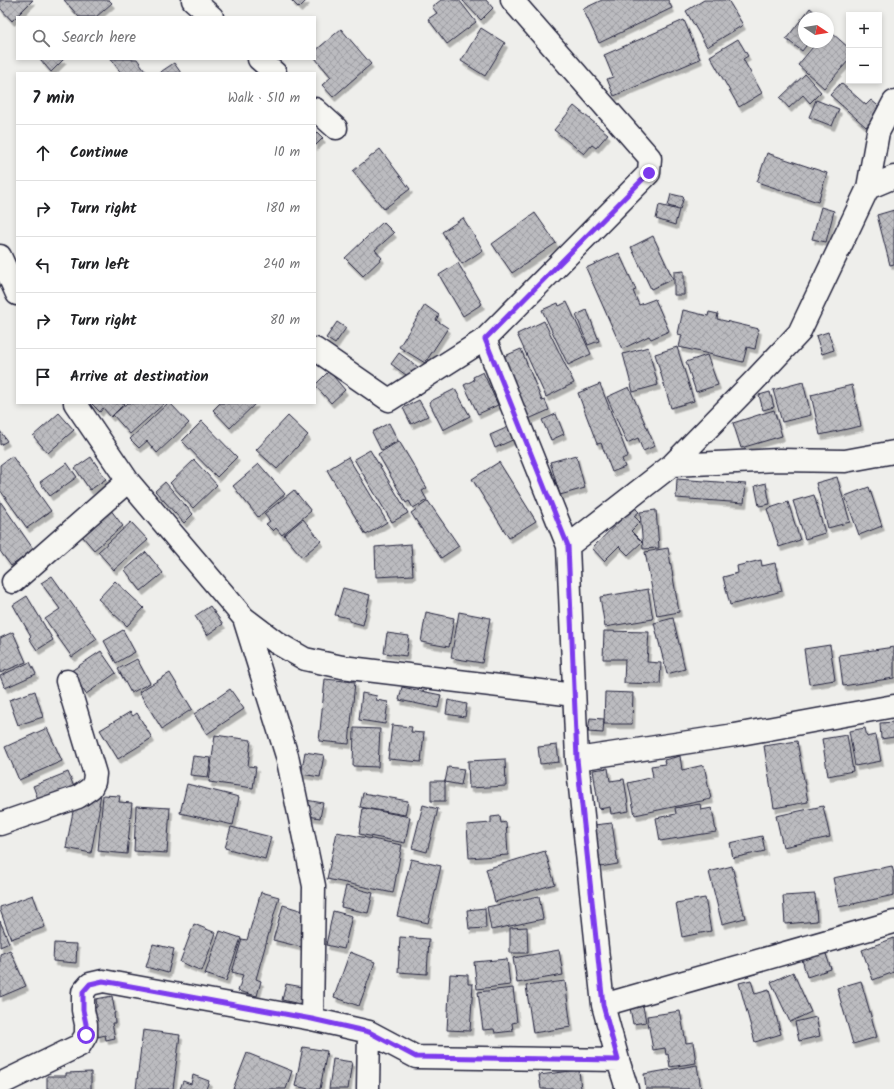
<!DOCTYPE html>
<html lang="en">
<head>
<meta charset="utf-8">
<style>
  :root { --surface:#fff; --page:#f2f2f2; --text:#202124; --muted:#757577; --line:#e0e0e0 }
  body { margin:0; font-family:Kalam,sans-serif; background:var(--page); color:var(--text) }
  .controls { position:absolute; right:12px; top:12px; display:grid; overflow:hidden; border-radius:0px; box-shadow:0 2px 6px #0003 }
  .controls button { width:36px; height:36px; display:grid; place-items:center; padding:0; border:0; border-bottom:1px solid var(--line); background:var(--surface); color:var(--text); font:20px sans-serif }
  .compass { position:absolute; left:798px; top:12px; width:36px; height:36px; border-radius:50%; background:var(--surface); box-shadow:0 2px 6px #0003; rotate:102deg }
  .stop { position:absolute; width:12px; height:12px; margin:-9px; border:3px solid #7c3aed; border-radius:50%; background:#fff }
  .stop.end { background:#7c3aed; border-color:#fff; box-shadow:0 1px 4px #0008 }
  .list { margin:0; padding:0; list-style:none }
  h2 { display:flex; justify-content:space-between; align-items:center; height:52px; margin:0; padding:0 16px; font-size:17px }
  h2 small { font-size:13px; font-weight:400; color:var(--muted) }
  .list li { display:grid; grid-template-columns:26px 1fr auto; gap:12px; align-items:center; box-sizing:border-box; height:56px; padding:0 16px; border-top:1px solid var(--line) }
  .list b { display:block; font-size:15px; white-space:nowrap }
  .list em { font-size:13px; font-style:normal; color:var(--muted) }
  .icon { flex:none; width:22px; height:22px; fill:none; stroke:currentColor; stroke-width:2; stroke-linecap:round; stroke-linejoin:round }
  .map { position:relative; flex:none; width:894px; height:1089px; overflow:hidden }
  .search { position:absolute; background:var(--surface); box-shadow:0 2px 6px #0003; left:16px; top:16px; width:300px; height:44px; display:flex; align-items:center; gap:10px; box-sizing:border-box; padding:0 14px; border-radius:0px; color:var(--muted); font-size:15px }
  .panel { position:absolute; background:var(--surface); box-shadow:0 2px 6px #0003; left:16px; top:72px; width:300px; height:332px; border-radius:0px }
  .map>svg:first-child { display:block }
  .building { fill:url(#building-cross-hatch); stroke:#22223b; filter:url(#shadow) }
  .lines { fill:none; stroke-linecap:round; stroke-linejoin:round }
  .minor-casing { stroke:#22223b; stroke-width:25 }
  .minor { stroke:#f6f6f2; stroke-width:22 }
  .route { stroke:#7c3aed; stroke-width:5 }
</style>
</head>
<body>
<div class="map">
<svg width="894" height="1089" viewBox="0 0 894 1089">
  <defs>
    <pattern id="building-cross-hatch" width="8" height="8" patternUnits="userSpaceOnUse"><rect width="8" height="8" fill="#bbbbbf"/><path d="M0 0l8 8M0 8l8-8" fill="none" stroke="#a0a0a5"/></pattern>
    <filter id="shadow"><feDropShadow dx="2.5" dy="4.5" stdDeviation="0" flood-color="#0004"/></filter>
  </defs>
  <rect width="100%" height="100%" fill="#eeeeeb"/>
  <filter id="ink" filterUnits="userSpaceOnUse"><feTurbulence type="fractalNoise" baseFrequency=".025" numOctaves="2"/><feDisplacementMap in="SourceGraphic" scale="8" xChannelSelector="R" yChannelSelector="G"/><feConvolveMatrix kernelMatrix="1 2 1 2 8 2 1 2 1" color-interpolation-filters="sRGB"/></filter>
  <g filter="url(#ink)">
    <!-- building -->
    <path class="building" d="M0,0H33L12,21L0,8Z
      M64,0H109L112,3L96,17H79Z
      M291,0H307L299,8Z
      M441,0H459L476,22L447,44L428,19L437,13L432,7Z
      M462,0H486L493,8L481,20Z
      M602,0H668L672,8L599,43L583,9Z
      M704,0H728L743,25L707,47L686,11Z
      M810,8L822,18H804V42H809L802,51L786,39Z
      M684,20L700,59L614,96L607,79L613,77L604,55Z
      M481,28L505,43L485,76L461,61Z
      M341,29L371,64L333,97L322,85L331,77L315,58V51Z
      M832,33L849,48V60L824,88L798,65L817,42H828V38Z
      M738,39L748,56L743,59L762,93L739,107L710,56Z
      M40,59H64L51,72Z
      M111,59H137L147,73H121Z
      M174,63L181,73H159Z
      M805,74L821,92L810,103L803,95L789,108L780,98Z
      M841,83L866,105L871,100L882,109L866,127L830,95Z
      M816,100L839,109L832,126L809,117Z
      M574,106L608,134L596,148L592,145L584,154L554,130Z
      M315,130L323,138L315,146Z
      M380,149L410,189L384,209L353,171Z
      M767,153L827,173L818,202L757,182Z
      M671,194L684,197L680,209L668,206Z
      M659,205L679,210L675,225L656,219Z
      M821,207L834,211L826,242L812,239Z
      M894,210V264L890,265L877,215Z
      M535,213L556,243L512,273L492,244Z
      M463,218L483,250L462,264L442,232Z
      M383,222L394,233L375,250L382,258L363,276L345,258Z
      M653,236L673,279L651,289L631,247Z
      M619,253L636,290L633,291L639,305L655,299L669,331L651,339L649,336L622,349L586,268Z
      M458,263L482,304L463,316L439,275Z
      M684,271V295H674V272Z
      M567,302L591,354L568,365L542,310L558,303L559,306Z
      M425,305L439,315L436,320L448,328L425,363L399,347Z
      M587,310L599,341L588,345L576,315Z
      M683,310L708,316L709,312L718,314L717,319L759,329L755,349L747,347L743,362L679,347L682,335L678,334Z
      M544,321L574,383L546,397L517,334Z
      M337,322L346,328L335,344L326,338Z
      M828,332L834,350L822,354L816,336Z
      M648,347L658,385L633,392L623,354Z
      M677,347L694,401L671,408L655,354Z
      M521,349L542,401L545,400L549,410L524,421L498,359Z
      M399,353L418,367L410,378L391,364Z
      M707,355L718,385L696,392L686,362Z
      M329,371L345,390L331,403L315,385Z
      M483,372L498,405L478,414L464,385L474,380L473,377Z
      M803,382L811,415L782,422L773,390Z
      M600,384L628,456L622,459L625,467L612,472L601,443L597,444L578,393Z
      M852,385L861,426L820,435L811,395Z
      M629,387L655,446L643,451L638,438L627,443L607,397Z
      M455,389L470,416L443,430L429,402Z
      M770,392L774,407L763,410L759,395Z
      M419,400L428,416L411,424L403,408Z
      M91,403H125L111,417L103,408L100,412Z
      M127,403H165L130,434L113,415Z
      M168,403H170L189,423L157,453L147,441L139,448L130,439Z
      M220,403H256L230,428L213,410Z
      M774,410L782,436L741,448L733,423Z
      M59,413L74,430L48,453L33,436Z
      M556,414L564,434L551,440L542,420Z
      M288,416L308,435L277,469L256,450Z
      M202,421L237,457L217,477L182,441Z
      M389,423L398,441L381,450L372,432Z
      M513,425L519,437L495,448L490,435Z
      M0,431L7,441L0,445Z
      M399,441L427,488L422,491L427,500L413,508L409,501L406,503L378,454Z
      M370,450L408,513L392,522L354,459Z
      M576,455L585,488L560,495L550,462Z
      M12,456L51,511L27,528L0,490V465Z
      M91,457L106,479L90,490L75,468Z
      M348,457L387,522L366,535L327,470Z
      M194,460L217,485L193,508L170,483Z
      M499,462L536,521L509,538L472,479Z
      M67,463L77,477L50,496L40,482Z
      M259,464L285,494L258,517L233,486Z
      M837,477L850,522L828,528L816,483Z
      M677,479L746,484L744,503L676,498Z
      M165,482L193,514L184,523L155,491Z
      M766,483L770,504L759,506L755,486Z
      M869,487L882,526L859,535L845,496Z
      M294,490L311,511L282,535L276,528L273,531L266,524L270,521L264,514Z
      M814,495L825,533L805,539L793,501Z
      M0,501L34,550L11,566L0,551Z
      M428,501L459,546L441,558L411,513Z
      M788,502L800,540L779,547L767,509Z
      M107,505L123,526L94,550L77,530Z
      M634,507L639,512L634,516L640,522L631,531L642,542L628,555L619,546L604,561L592,548Z
      M656,510L659,548L643,549L640,512Z
      M303,519L321,541L302,557L284,535Z
      M131,522L148,540L114,570L98,552Z
      M411,544L413,575L376,577L375,547Z
      M668,548L679,612L657,616L645,552Z
      M146,552L163,573L141,591L125,570Z
      M761,560L762,566L775,563L782,591L730,605L723,577L738,573L737,566Z
      M52,576L97,639L72,657L45,619L60,609L41,583Z
      M115,581L144,608L127,626L98,599Z
      M343,588L370,595L363,625L349,621V618L335,615Z
      M648,589L653,619L605,627L600,597Z
      M27,596L53,640L37,650L29,638L31,636L13,605Z
      M210,606L223,624L207,635L195,616Z
      M426,612L454,618L449,647L421,642Z
      M459,612L490,618L482,663L451,658Z
      M673,618L685,669L667,674L654,623Z
      M123,630L135,652L116,663L104,641Z
      M604,631L649,632L647,662L661,663L660,684L624,683L625,659H603Z
      M13,632L26,662L0,673V638Z
      M387,633L409,636L406,656L384,653Z
      M830,645L835,680L809,684L804,649Z
      M894,647V678L843,686L839,655Z
      M101,651L116,673L86,694L71,671Z
      M137,659L150,683L131,693L118,669Z
      M30,662L36,674L5,688L0,676Z
      M170,673L192,709L162,729L139,692Z
      M325,679L355,682L349,744L319,741Z
      M402,687L441,695L438,708L399,700Z
      M230,689L244,709L207,734L194,714Z
      M35,691L43,717L18,725L9,700Z
      M605,692L633,693L632,724H604Z
      M362,693L377,696L376,700L388,702L385,724L359,720Z
      M448,700L467,704L465,717L446,714Z
      M130,712L133,716L137,713L152,738L118,759L100,730Z
      M590,718L604,719L603,733L588,732Z
      M894,722V737L881,739L880,723Z
      M392,725L412,727L411,732L424,733L421,762L388,759Z
      M47,728L62,761L19,780L5,747Z
      M354,728L380,729L378,767L353,766Z
      M865,728L867,737L876,735L881,761L855,766L849,731Z
      M215,735L251,740L248,766L256,767L253,788L209,782Z
      M847,735L853,771L828,776L822,739Z
      M797,741L808,802L774,808L764,746Z
      M557,745L559,762L540,764L538,747Z
      M305,752L324,755L320,777L301,774Z
      M193,756L211,758L208,777L190,775Z
      M680,756L682,770L704,765L711,799L635,815L628,783L653,777L651,766L665,764L664,760Z
      M505,759L506,786L469,788L468,761Z
      M448,767L464,769L461,785L445,782Z
      M608,768L610,781L624,779L629,811L611,814L610,807L599,809L593,770Z
      M68,772L76,792L41,807L33,786Z
      M431,781H445V801H431Z
      M187,784L239,797L233,825L180,813Z
      M89,792L101,794L99,805H100L91,853L66,848L75,801Z
      M363,793L408,801L405,815L360,807Z
      M103,795L120,796L119,802L132,803L127,854L98,851Z
      M306,800L323,803L320,818L303,815Z
      M700,804L701,810L712,808L716,832L660,841L656,818L676,814L675,808Z
      M423,805L438,809L427,852L412,848Z
      M136,806L170,808L167,853L134,851Z
      M823,806L830,837L783,847L776,816Z
      M363,808L410,817L405,843L359,834Z
      M500,816L501,823L506,822L508,855L469,858L467,825L491,823V817Z
      M612,823L618,864L600,867L594,825Z
      M231,827L271,837L265,859L225,848Z
      M337,832L402,845L393,893L327,879Z
      M762,836L765,851L733,858L730,843Z
      M545,851L555,884L495,902L486,869Z
      M411,859L441,866L428,923L397,916Z
      M732,866L745,918L722,924L709,872Z
      M892,866L894,874V895L839,907L833,878Z
      M346,886L373,893L368,913L341,907Z
      M261,892L279,897L256,979L261,981L257,996L238,991L243,975L232,972L242,939L247,940Z
      M815,894L817,921L785,924L783,896Z
      M33,895L45,927L11,939L0,910V907Z
      M539,896L543,919L491,930L487,907Z
      M705,898L711,931L682,937L676,903Z
      M283,905L310,913L301,947L273,940Z
      M485,908L486,928L469,929L467,910Z
      M333,911L352,916L344,949L326,945Z
      M0,921L9,943L0,947Z
      M194,924L216,933L202,971L180,962Z
      M527,927L528,953H510V928Z
      M220,931L241,938L226,981L205,974Z
      M400,937L429,939L427,974L398,972Z
      M894,938V967L893,968L894,972L873,980L862,950Z
      M54,943L77,944L76,963L53,961Z
      M153,944L174,949L168,973L146,967Z
      M824,948L831,969L807,977L801,956Z
      M10,950L26,986L0,997V954Z
      M559,950L563,975L517,983L513,958Z
      M350,952L375,962L359,1006L334,997Z
      M507,959L510,985L477,989L474,962Z
      M793,972L811,1012L790,1022L771,982Z
      M450,974L468,975V984H473L470,1031L447,1030Z
      M751,980L755,994L769,990L781,1034L755,1042L739,983Z
      M565,981L571,1027L533,1033L526,986Z
      M861,981L877,1037L853,1044L837,988Z
      M286,984L303,987L300,1004L282,1000Z
      M513,988L517,1022L512,1023L513,1031L495,1033L494,1029L483,1030L478,992Z
      M112,996L115,1013H114L115,1023H112L115,1038L106,1040L105,1035L98,1037L96,1026L90,1008L97,1007L96,999Z
      M643,1006L646,1022L633,1024L630,1008Z
      M680,1011L686,1043L693,1042L696,1063L670,1067L668,1054L666,1055L665,1048L653,1050L647,1016Z
      M816,1017L820,1036L799,1041L795,1022Z
      M143,1030L180,1035L173,1089H136Z
      M303,1047L327,1051L320,1089H309L295,1086Z
      M247,1053L292,1071L286,1089H233Z
      M333,1059L352,1062L348,1089H329Z
      M697,1065L701,1089H646L644,1074Z
      M579,1070L581,1089H541L539,1075Z
      M91,1072V1089H47V1076H66V1073Z
      M193,1075L209,1081L206,1089H180L183,1081L191,1084Z"/>
    <g class="lines">
      <defs>
        <path id="minor" d="M193,0L212,17
          M512,0L650,158L649,173L485,339L568,546
          M259,59L275,73
          M315,109L336,128
          M868,188L894,177
          M0,256L17,294
          M315,349L389,400L485,339
          M75,403L128,481L244,618L277,643L305,659L342,667L574,695
          M672,465L779,460L845,461L894,452
          M13,582L128,481
          M244,618L287,756L314,886L312,1019
          M577,759L735,735L894,706
          M0,824L78,797L91,788L94,782L95,774L67,681
          M603,1005L894,922
          M0,1084L80,1045L86,1035V1024L83,1010V992L90,984L103,981L312,1019L369,1032L416,1057L618,1060
          M368,1089L369,1032
          M627,1089L618,1060L603,1005L577,759L568,546L672,465L753,382L799,333L868,188L878,132L894,102"/>
      </defs>
      <!-- minor casing -->
      <use href="#minor" class="minor-casing"/>
      <!-- minor -->
      <use href="#minor" class="minor"/>
    </g>
  </g>
  <g class="lines" filter="url(#ink)">
    <!-- route -->
    <path class="route" d="M86,1035V1024L83,1010V992L90,984L103,981L312,1019L369,1032L416,1057L618,1060L603,1005L577,759L568,546L485,339L649,173"/>
  </g>
</svg>
<div class="controls">
<button>+</button>
<button>−</button>
</div>
<svg class="compass" viewBox="-18 -18 36 36"><path d="M0-13l5 13h-10z" fill="#e53935"/><path d="M0 13l5-13h-10z" fill="#757577"/></svg>
<div class="stop" style="left:86px;top:1035px"></div>
<div class="stop end" style="left:649px;top:173px"></div>
<div class="search"><svg class="icon" aria-label="search" viewBox="0 0 24 24"><circle cx="10" cy="10" r="6"/><path d="M15 15l6 6"/></svg>Search here</div>
<section class="panel">
<h2>7 min<small>Walk · 510 m</small></h2>
<ul class="list">
<li><svg class="icon" aria-label="ahead" viewBox="0 0 24 24"><path d="M12 20V5M6 11l6-6 6 6"/></svg><div><b>Continue</b></div><em>10 m</em></li>
<li><svg class="icon" aria-label="right" viewBox="0 0 24 24"><path d="M7 20v-9h11M14 6l5 5-5 5"/></svg><div><b>Turn right</b></div><em>180 m</em></li>
<li><svg class="icon" aria-label="left" viewBox="0 0 24 24"><path d="M17 20v-9H6M10 6l-5 5 5 5"/></svg><div><b>Turn left</b></div><em>240 m</em></li>
<li><svg class="icon" aria-label="right" viewBox="0 0 24 24"><path d="M7 20v-9h11M14 6l5 5-5 5"/></svg><div><b>Turn right</b></div><em>80 m</em></li>
<li><svg class="icon" aria-label="arrive" viewBox="0 0 24 24"><path d="M6 21V4h12l-3 4 3 4H6"/></svg><div><b>Arrive at destination</b></div></li>
</ul>
</section>
</div>
</body>
</html>
